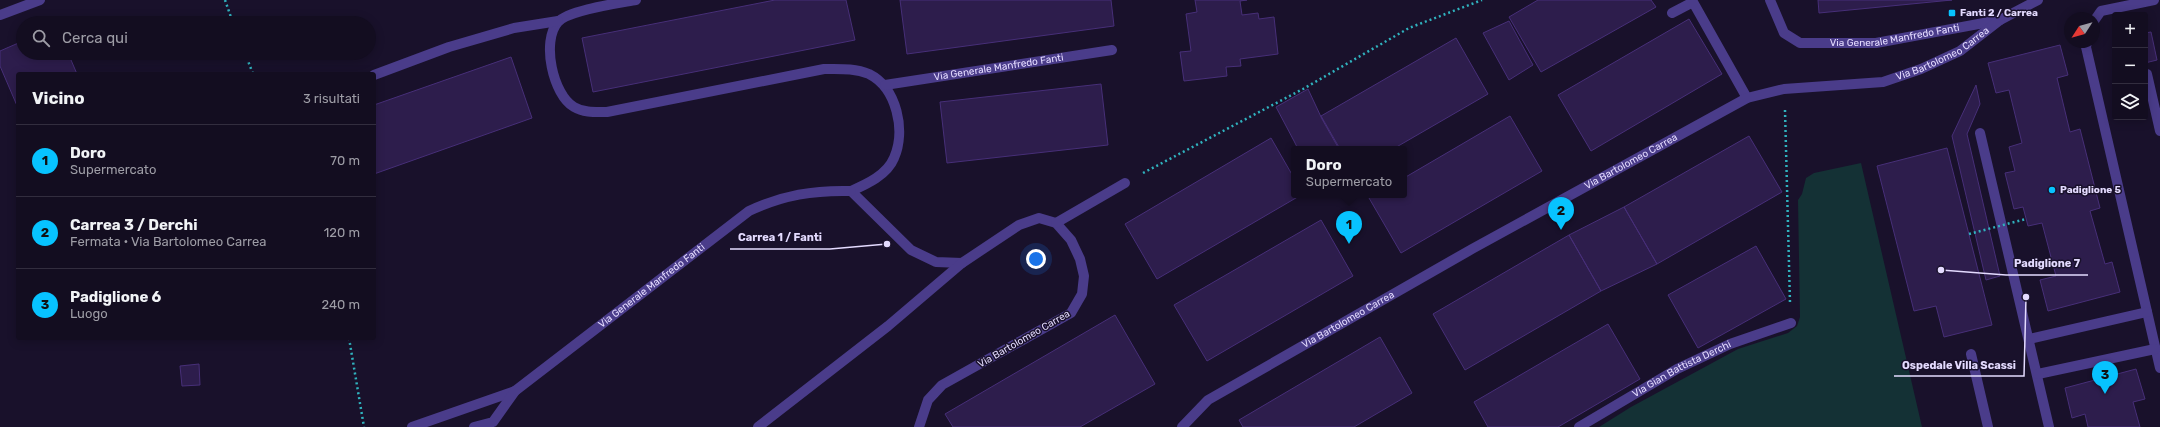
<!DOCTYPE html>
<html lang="it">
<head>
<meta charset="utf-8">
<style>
  :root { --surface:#130d20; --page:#201b2d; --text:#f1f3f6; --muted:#9d9ca5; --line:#322d3e; --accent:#07c3ff }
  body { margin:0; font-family:Rubik,sans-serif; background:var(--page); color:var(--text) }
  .controls { position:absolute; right:12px; top:12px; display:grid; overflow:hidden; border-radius:4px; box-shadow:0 2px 10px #0003 }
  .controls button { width:36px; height:36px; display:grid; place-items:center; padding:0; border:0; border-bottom:1px solid var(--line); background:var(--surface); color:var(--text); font:20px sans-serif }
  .compass { position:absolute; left:2064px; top:12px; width:36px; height:36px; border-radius:50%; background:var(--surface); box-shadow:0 2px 10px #0003; rotate:234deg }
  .you { position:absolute; left:1036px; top:259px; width:14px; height:14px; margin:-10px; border:3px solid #fff; border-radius:50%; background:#1a73e8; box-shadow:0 0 0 6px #1a73e833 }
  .badge { display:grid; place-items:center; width:26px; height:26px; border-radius:50%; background:var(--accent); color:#111; font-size:13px; font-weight:700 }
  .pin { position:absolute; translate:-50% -33px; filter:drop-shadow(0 1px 2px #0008) }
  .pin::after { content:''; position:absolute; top:21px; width:14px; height:12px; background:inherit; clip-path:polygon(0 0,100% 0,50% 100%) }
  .popup { position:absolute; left:1291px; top:146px; width:116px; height:52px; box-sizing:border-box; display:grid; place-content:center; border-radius:4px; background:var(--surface); filter:drop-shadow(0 1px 3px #0005); font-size:13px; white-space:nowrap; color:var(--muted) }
  .popup b { font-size:15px; color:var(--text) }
  .popup::after { content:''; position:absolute; left:50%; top:100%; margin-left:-8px; border:8px solid transparent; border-top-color:var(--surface) }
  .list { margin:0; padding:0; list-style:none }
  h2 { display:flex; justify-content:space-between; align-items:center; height:52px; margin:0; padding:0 16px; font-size:17px }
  h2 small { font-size:13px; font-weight:400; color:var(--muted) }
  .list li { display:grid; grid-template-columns:26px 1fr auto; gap:12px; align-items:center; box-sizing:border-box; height:72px; padding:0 16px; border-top:1px solid var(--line) }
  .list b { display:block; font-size:15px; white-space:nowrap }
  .list p { margin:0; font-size:13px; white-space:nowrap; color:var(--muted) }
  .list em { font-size:13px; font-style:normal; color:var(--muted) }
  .icon { flex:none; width:22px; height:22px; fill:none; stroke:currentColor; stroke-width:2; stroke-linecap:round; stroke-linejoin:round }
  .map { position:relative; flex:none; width:2160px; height:427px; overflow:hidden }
  .search { position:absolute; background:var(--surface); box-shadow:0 2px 10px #0003; left:16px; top:16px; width:360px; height:44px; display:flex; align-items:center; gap:10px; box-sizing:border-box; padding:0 14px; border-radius:22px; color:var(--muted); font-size:15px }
  .panel { position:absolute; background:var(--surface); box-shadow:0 2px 10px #0003; left:16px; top:72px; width:360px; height:268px; border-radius:4px }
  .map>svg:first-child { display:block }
  .green { fill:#143135 }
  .building { fill:#2d1d4c; stroke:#472f78 }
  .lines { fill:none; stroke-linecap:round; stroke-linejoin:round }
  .path { stroke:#30b2be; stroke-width:2.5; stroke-dasharray:2 3; stroke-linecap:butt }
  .minor { stroke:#4a3c8a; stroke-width:10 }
  .path-bridge { stroke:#30b2be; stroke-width:2.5; stroke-dasharray:2 3; stroke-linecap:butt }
  .poi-dot { fill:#07c3ff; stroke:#19112b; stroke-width:1.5 }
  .labels { text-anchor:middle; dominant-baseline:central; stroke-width:3; stroke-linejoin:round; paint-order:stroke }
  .poi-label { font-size:10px; font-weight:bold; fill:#e4dbff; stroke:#19112b; text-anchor:start }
  .street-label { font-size:10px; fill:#e4dbff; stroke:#19112b }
  .leader { fill:none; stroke:#e4dbff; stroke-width:1.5 }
  .callout-dot { fill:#e4dbff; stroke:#19112b; stroke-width:1.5 }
  .callout-label { font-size:11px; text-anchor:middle; font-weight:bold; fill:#e4dbff; stroke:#19112b; stroke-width:3; stroke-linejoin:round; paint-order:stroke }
</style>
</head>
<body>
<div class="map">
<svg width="2160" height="427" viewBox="0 0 2160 427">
  <rect width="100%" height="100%" fill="#19112b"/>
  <!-- green -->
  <path class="green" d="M1861,163L1922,427H1599L1631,407L1738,349L1788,333L1797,326L1800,317L1798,200L1802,194L1806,178L1814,173Z"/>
  <!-- building -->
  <path class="building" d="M775,0H846L855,40L593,92L582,38Z
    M900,0H1111L1114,26L907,54Z
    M1195,0H1247L1240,1L1242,15L1258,13L1259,19L1274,17L1278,54L1240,59L1241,66L1226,67L1227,76L1184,81L1180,52L1191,51L1186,14L1197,12Z
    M1538,0H1651L1656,7L1541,72L1509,17Z
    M1818,0H1952L1819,13Z
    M1689,19L1722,74L1591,151L1558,95Z
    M1509,21L1533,65L1509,80L1483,33Z
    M2151,32L2157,60L2145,63V33Z
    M1456,38L1488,94L1393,149H1340L1321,116Z
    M23,41V53H68L77,74H18V108L0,66V51Z
    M2060,45L2068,75L2057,78L2070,132L2080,129L2100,208L2090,211L2105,264L2112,262L2120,292L2048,311L2040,280L2056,276L2042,223L2028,226L2023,207L2014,209L2005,173L2015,171L2009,147L2022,143L2009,90L1996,93L1988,63Z
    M511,57L532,118L374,174V105Z
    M1101,84L1108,145L947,163L940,102Z
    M1976,85L1980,104L1967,134L2000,276L1986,280L1952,136Z
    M1308,89L1322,119L1339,149H1298L1294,141L1276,107Z
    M1510,116L1542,171L1401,253L1369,198L1374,195H1404V178Z
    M1749,136L1782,192L1657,264L1624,207Z
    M1271,138L1294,178V195H1301L1157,279L1125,224Z
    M1947,148L1992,325L1944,337L1936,306L1914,311L1877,166Z
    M1624,207L1657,264L1601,291L1569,235Z
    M1321,220L1353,276L1207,361L1174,305Z
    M1569,235L1601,291L1465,370L1433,314Z
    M1756,246L1786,299L1698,348L1668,295Z
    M1115,315L1155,384L1080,427H953L945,414Z
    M1608,324L1640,379L1558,427H1488L1474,402Z
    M1380,337L1412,393L1354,427H1243L1239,420Z
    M199,364L200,385L182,386L180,366Z
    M2136,369L2145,399L2133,402L2140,427H2088L2085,414L2072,418L2065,388Z"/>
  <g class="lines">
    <!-- path -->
    <path class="path" d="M225,0L233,23
      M245,53L253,74
      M1785,110L1790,303
      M1143,173L1303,89L1409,28L1482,0
      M349,338L364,427"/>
    <!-- minor -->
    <g class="minor">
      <path d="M636,0C620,3 568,10 558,22C541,41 553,95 574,107C584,113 596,112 607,112L824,69C840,69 855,68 869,74C897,88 906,131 894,158C887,175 867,184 851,191L911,250L936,262L962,263L1019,225L1039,218L1056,223L1071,240L1080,259L1084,276L1082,294L1071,313L942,385L928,400L919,427"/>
      <path id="s1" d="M1770,0L1784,33L1800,43H1876L2000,20L2038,0"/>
      <path d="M1672,13L1693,2L1747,98"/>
      <path d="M0,15L40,0"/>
      <path d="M2094,21L2101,11L2154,0"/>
      <path d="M2087,42L2086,47L2160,368"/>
      <path d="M2147,74L2160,131"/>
      <path d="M374,75L449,47L514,28L558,21"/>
      <path id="s2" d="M885,85L1112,50"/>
      <path d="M1980,133L2049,427"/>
      <path d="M1056,223L1125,183"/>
      <path d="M2029,339L2147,312"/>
      <path d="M1971,354L1988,427"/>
      <path d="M2038,374L2155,349"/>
      <path d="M412,427L515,391"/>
      <path id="s3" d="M474,427L493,422L515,391L749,211C783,195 814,190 851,191"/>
      <path d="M758,427L888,326L962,263"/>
      <path id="s4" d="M1182,427L1208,400L1472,249L1747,98L1784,89L1883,82L1921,69L1960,51L2000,20"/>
      <path id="s5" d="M1579,427L1677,369L1730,344L1791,323"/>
    </g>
    <!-- path-bridge -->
    <path class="path-bridge" d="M1969,234L2026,219"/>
  </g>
  <!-- markers -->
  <g class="poi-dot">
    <rect x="1948" y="9" width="8" height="8" rx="2"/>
    <circle cx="2052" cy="190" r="4"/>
  </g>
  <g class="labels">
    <!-- poi labels -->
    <g class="poi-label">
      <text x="1960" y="13">Fanti 2 / Carrea</text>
      <text x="2060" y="190">Padiglione 5</text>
    </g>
    <!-- street labels -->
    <g class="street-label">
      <text stroke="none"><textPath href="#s1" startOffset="150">Via Generale Manfredo Fanti</textPath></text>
      <text stroke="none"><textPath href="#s4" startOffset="859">Via Bartolomeo Carrea</textPath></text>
      <text stroke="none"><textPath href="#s2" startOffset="115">Via Generale Manfredo Fanti</textPath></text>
      <text stroke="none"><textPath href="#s4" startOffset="523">Via Bartolomeo Carrea</textPath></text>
      <text stroke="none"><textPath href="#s3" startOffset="230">Via Generale Manfredo Fanti</textPath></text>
      <text stroke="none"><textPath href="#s4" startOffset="199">Via Bartolomeo Carrea</textPath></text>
      <text transform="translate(1024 339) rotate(-30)">Via Bartolomeo Carrea</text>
      <text stroke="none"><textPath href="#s5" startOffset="118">Via Gian Battista Derchi</textPath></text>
    </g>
  </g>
  <!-- callouts -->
  <path class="leader" d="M887 244L830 249H730M1941 270L2006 275H2088M2026 297L2024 376H1894"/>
  <g class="callout-dot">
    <circle cx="887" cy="244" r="4"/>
    <circle cx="1941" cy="270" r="4"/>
    <circle cx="2026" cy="297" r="4"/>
  </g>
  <g class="callout-label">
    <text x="780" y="241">Carrea 1 / Fanti</text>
    <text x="2047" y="267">Padiglione 7</text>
    <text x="1959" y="369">Ospedale Villa Scassi</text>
  </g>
</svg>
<div class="controls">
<button>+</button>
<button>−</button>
<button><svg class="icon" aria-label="layers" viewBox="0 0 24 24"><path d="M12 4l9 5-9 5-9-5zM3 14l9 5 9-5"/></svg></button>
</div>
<svg class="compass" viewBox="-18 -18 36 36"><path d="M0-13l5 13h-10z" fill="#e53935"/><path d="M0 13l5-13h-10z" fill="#9d9ca5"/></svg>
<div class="you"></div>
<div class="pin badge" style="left:1349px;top:244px">1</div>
<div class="popup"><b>Doro</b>Supermercato</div>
<div class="pin badge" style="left:1561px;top:230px">2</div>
<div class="pin badge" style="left:2105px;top:394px">3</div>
<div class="search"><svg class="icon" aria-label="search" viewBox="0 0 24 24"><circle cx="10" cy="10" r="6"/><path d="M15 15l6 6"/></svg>Cerca qui</div>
<section class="panel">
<h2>Vicino<small>3 risultati</small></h2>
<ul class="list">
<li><span class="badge">1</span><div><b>Doro</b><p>Supermercato</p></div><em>70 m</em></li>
<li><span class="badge">2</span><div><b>Carrea 3 / Derchi</b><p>Fermata · Via Bartolomeo Carrea</p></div><em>120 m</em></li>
<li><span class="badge">3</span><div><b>Padiglione 6</b><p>Luogo</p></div><em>240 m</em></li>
</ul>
</section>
</div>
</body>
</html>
